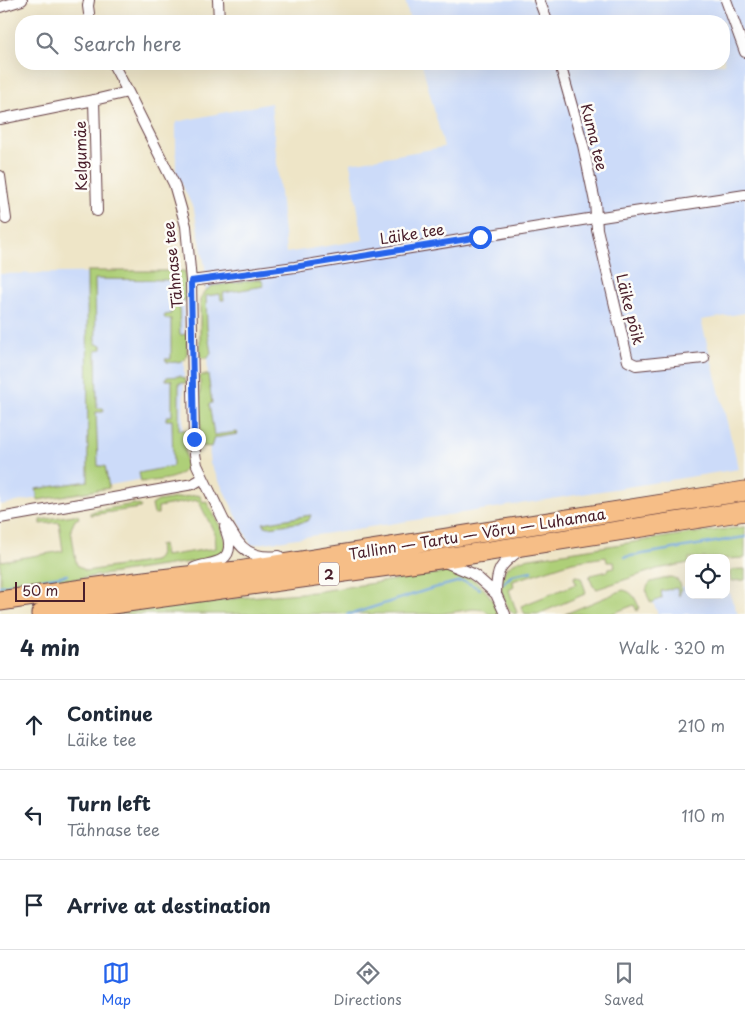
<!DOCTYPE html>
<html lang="en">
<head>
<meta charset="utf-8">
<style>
  :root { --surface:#fff; --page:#f6f6f7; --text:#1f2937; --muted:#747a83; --line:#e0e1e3; --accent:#2563eb }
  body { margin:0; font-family:"Playpen Sans",sans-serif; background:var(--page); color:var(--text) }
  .controls { position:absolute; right:15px; bottom:15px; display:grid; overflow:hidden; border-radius:10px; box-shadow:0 5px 20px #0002 }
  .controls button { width:45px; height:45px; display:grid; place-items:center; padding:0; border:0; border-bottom:1px solid var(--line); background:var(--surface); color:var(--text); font:25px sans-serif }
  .scale { position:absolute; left:15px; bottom:12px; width:70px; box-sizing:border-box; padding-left:5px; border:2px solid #4a1f2b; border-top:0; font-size:14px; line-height:18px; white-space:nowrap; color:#4a1f2b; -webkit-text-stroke:4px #fdfcf7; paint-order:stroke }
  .stop { position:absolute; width:15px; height:15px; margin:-11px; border:4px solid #2563eb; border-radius:50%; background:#fff }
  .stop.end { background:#2563eb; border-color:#fff; box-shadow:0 1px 5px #0008 }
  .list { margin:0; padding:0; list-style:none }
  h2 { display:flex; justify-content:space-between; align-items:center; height:65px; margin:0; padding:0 20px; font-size:21px }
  h2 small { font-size:16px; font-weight:400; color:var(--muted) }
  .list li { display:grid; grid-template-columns:32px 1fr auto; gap:15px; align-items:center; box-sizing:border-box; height:90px; padding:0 20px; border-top:1px solid var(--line) }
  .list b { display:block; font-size:19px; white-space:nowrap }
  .list p { margin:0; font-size:16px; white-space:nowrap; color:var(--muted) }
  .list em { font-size:16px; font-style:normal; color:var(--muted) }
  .icon { flex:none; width:28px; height:28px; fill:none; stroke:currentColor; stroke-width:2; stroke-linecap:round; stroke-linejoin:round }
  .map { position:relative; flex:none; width:745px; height:614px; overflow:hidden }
  .search { position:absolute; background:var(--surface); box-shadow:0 5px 20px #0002; left:15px; right:15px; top:15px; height:55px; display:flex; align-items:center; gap:12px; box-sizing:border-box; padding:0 18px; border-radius:20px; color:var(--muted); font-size:19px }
  .sheet { height:335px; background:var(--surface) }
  nav { display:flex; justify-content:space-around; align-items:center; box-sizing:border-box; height:70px; border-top:1px solid var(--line); background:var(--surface); font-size:14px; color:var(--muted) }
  nav a { display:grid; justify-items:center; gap:2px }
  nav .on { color:var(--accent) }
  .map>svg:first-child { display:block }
  .built { fill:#ccdbf9 }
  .green { fill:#aecf78; stroke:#7c7752 }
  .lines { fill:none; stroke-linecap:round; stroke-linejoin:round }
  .stream { stroke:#689fd6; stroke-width:2.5 }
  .street-casing { stroke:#633d42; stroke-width:12 }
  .highway-casing { stroke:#633d42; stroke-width:21 }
  .street { stroke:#fff; stroke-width:10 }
  .highway { stroke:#f6be87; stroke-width:19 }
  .route { stroke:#2563eb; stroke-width:6 }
  .labels { text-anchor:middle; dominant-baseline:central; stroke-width:5; stroke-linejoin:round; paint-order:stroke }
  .shield { fill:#fdfcf7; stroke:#806168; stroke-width:1 }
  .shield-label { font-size:14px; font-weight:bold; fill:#4a1f2b }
  .street-label { font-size:15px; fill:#4a1f2b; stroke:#fdfcf7 }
</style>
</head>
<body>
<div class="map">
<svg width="745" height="614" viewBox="0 0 745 614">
  <rect width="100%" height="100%" fill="#fdfcf7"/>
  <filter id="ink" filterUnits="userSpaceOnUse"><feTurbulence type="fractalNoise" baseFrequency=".02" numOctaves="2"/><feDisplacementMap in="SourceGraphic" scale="10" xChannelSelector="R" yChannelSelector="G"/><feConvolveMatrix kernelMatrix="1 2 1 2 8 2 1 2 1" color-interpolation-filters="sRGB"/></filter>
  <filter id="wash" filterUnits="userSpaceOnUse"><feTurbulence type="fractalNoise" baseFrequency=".0096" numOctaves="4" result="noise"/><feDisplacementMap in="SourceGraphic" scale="20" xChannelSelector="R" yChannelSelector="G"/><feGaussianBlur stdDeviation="1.12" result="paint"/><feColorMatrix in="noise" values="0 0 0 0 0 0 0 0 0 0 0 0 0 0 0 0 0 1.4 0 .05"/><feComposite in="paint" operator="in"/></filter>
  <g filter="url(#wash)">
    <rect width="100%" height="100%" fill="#eee5c7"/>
    <!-- built -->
    <path class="built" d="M405,0H745V313L701,320L739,469L501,507L251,545L210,463L205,266L194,210L176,172V122L271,103L286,253L363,240L350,163L444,147L422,64H724V21H410Z
      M184,271V377L182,466L176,473L0,505V274Z
      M689,586V595H726V586L738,614H658L648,591Z"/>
    <!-- green -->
    <path class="green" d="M87,271H185L186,300L179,301L180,335L187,334V353L185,360C180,362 172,363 167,362L165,359H171V319H166L164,317L165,315L171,314V280L95,279L96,344L102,345V349L96,350L97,408H103L104,410L103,412H96L98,466H105L109,488L38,500L36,489L88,481Z
      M261,279L264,286L223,293L224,300H221L220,294L206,296L207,328L211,353L208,358H203L200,357V300L204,292L212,286Z
      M202,375H208L212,403L209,404L214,435L237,432L238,434L214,438L211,447L201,446L200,381V377Z
      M180,376L184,378L187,383H179V430H187V437H184L186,466C181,481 155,480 141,482L139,473L173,466L172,420H166V418L167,416H172V380H166V378L167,377Z
      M197,495L200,496L203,502L206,501C212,512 230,539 224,550C221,554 214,557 210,559L68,580L0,592V552L1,561L63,551L59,522L40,524V520L74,515H78L79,518L75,520L71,529L76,562L77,565L86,571L154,561C161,557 160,553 159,545L163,544L165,556L216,548L215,534L198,500L158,507V514H154L152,505L158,501Z
      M134,504L141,506L140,508L90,515V513L95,511Z
      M311,515L309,520L304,522L269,527L265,526L263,523Z
      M745,527V558L726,559V558H689V563L657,569L597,589L593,586L589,577L591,575L608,571L609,568L615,567L614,562H607L606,557L572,562L513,581L514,587L509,590L517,613L514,614C509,610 507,606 505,601C496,580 502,565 524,559L686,534Z
      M745,569V580L731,581C727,567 733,570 745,569Z
      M447,572C453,573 460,573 466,576C482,582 493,599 499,614H489L484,610L473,609L440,614H103L249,597L314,592Z
      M577,576L581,578L586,592L585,594L538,614H525L521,606L576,584L574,577Z
      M671,577C681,580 683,587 679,596L677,588L661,591L662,598L651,603C647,595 643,589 651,582Z
      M623,590C633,592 635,598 639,607L637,611L634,605L611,614H565Z"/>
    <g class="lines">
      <!-- stream -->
      <path class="stream" d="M625,557L745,537
        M504,583L512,575L532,571
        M0,586L67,575
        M347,614L355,613L430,589L461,581L466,582L480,589"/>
    </g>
  </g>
  <g filter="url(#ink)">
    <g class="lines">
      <defs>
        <path id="street" d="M89,0L88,6L90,21
          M218,0L219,21
          M539,0L547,21
          M726,0L745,52
          M0,7L22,0
          M113,64L128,92L174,184L186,226L191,281L194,439L195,454L197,465L224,521C230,528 233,535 238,542C248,556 263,558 279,556
          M560,64L583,145L595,202L597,229L628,361L636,365L704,358
          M94,100L97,211
          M0,119L94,100L128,92
          M0,176L6,219
          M191,281L295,267L582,220L745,195
          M0,518L193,484L203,478
          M442,561L471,573L477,577L496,594L505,614
          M194,568C208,562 231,565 229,543C229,537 226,533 225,527
          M496,594C496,569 500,565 520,550"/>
        <path id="highway" d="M0,601C79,589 158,578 238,571L745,491
          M41,614L439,559L745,511"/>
      </defs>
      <!-- street casing -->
      <use href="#street" class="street-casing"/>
      <!-- highway casing -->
      <use href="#highway" class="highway-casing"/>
      <!-- street -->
      <use href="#street" class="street"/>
      <!-- highway -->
      <use href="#highway" class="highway"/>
    </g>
  </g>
  <g class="lines" filter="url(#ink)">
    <!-- route -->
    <path class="route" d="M194,439L191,281L294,267L480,237"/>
  </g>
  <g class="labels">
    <!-- shield labels -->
    <rect class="shield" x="319" y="562.5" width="20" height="23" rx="4"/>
    <g class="shield-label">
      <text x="329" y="574">2</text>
    </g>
    <!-- street labels -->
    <g class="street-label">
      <text transform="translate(595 137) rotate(76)">Kuma tee</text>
      <text transform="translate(80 156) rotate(-91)">Kelgumäe</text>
      <text transform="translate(412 233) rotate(-9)">Läike tee</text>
      <text transform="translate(172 265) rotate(-96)">Tähnase tee</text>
      <text transform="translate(631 309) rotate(76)">Läike põik</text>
      <text transform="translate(477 533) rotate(-9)">Tallinn — Tartu — Võru — Luhamaa</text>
    </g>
  </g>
</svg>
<div class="controls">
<button><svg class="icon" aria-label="locate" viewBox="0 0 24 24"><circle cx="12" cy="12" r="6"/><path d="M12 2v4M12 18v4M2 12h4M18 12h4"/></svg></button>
</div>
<div class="scale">50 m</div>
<div class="stop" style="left:480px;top:237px"></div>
<div class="stop end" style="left:194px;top:439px"></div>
<div class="search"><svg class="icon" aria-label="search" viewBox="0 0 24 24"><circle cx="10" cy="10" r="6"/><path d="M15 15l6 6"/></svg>Search here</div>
</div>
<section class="sheet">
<h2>4 min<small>Walk · 320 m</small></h2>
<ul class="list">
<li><svg class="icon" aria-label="ahead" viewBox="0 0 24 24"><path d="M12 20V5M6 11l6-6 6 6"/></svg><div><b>Continue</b><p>Läike tee</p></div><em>210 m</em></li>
<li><svg class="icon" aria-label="left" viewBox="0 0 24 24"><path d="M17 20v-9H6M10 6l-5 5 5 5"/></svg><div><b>Turn left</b><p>Tähnase tee</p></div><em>110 m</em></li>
<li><svg class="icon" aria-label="arrive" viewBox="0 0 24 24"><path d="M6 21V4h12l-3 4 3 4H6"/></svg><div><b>Arrive at destination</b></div></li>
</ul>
</section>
<nav>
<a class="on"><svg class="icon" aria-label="map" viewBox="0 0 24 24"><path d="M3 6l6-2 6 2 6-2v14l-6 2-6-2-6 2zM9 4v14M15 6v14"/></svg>Map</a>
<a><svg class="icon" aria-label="directions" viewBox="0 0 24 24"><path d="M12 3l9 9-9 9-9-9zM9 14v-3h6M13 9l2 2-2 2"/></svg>Directions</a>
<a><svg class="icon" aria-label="saved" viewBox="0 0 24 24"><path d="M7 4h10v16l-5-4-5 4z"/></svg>Saved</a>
</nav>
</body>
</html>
